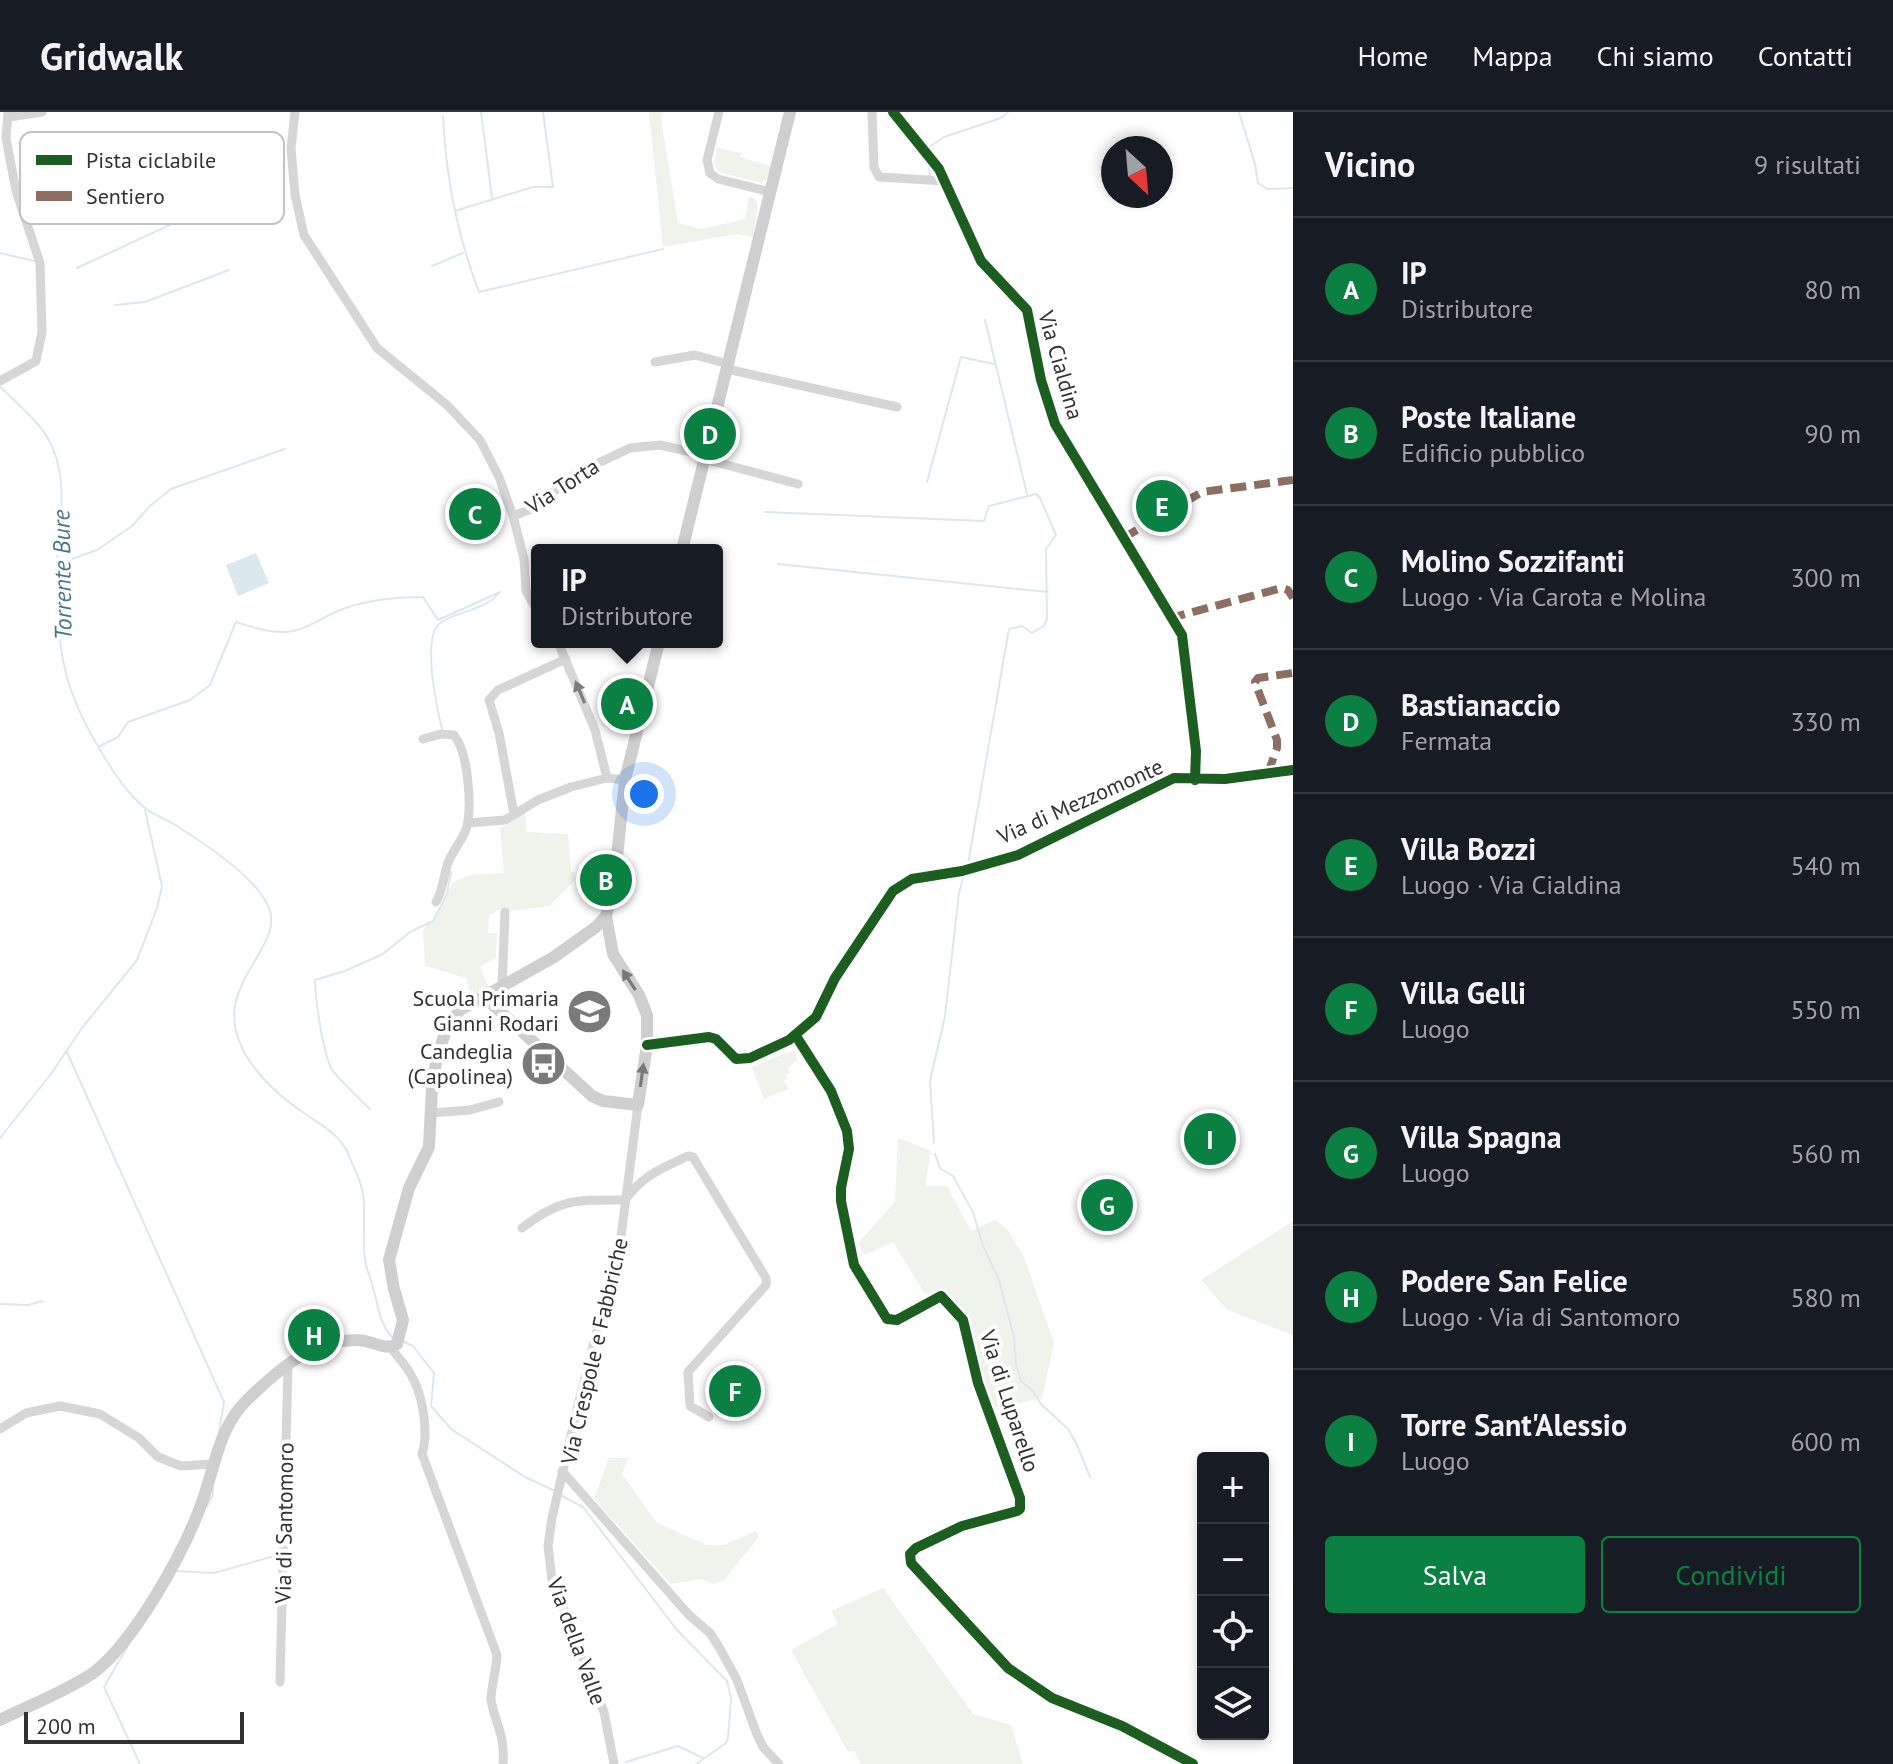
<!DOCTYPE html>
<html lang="it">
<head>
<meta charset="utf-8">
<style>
  :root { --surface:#171b24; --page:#20242c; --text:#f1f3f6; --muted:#9ea1a6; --line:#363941; --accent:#0b8043 }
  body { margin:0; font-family:"PT Sans",sans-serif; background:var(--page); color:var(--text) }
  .controls { position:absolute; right:24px; bottom:24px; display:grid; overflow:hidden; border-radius:8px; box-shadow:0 4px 12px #0003 }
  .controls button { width:72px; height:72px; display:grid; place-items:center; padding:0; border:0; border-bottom:2px solid var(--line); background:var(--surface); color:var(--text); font:40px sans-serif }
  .compass { position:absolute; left:1101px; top:24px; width:72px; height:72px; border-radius:50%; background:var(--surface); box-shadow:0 4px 12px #0003; rotate:154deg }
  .scale { position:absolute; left:24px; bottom:20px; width:220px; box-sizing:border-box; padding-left:8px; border:4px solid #323232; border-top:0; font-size:22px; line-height:28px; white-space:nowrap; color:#323232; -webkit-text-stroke:6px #fff; paint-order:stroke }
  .you { position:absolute; left:644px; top:682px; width:28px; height:28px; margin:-20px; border:6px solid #fff; border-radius:50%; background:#1a73e8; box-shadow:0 0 0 12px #1a73e833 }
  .badge { display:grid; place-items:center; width:52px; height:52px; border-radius:50%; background:var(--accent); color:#fff; font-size:26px; font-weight:700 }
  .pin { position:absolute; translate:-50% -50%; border:4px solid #fff; box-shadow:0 2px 8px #0006 }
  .popup { position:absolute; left:531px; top:432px; width:192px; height:104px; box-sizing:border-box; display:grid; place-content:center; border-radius:8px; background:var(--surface); filter:drop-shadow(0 2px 6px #0005); font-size:26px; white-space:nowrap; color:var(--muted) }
  .popup b { font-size:30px; color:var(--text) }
  .popup::after { content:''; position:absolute; left:50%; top:100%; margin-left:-16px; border:16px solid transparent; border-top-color:var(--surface) }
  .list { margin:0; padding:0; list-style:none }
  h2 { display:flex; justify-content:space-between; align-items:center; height:104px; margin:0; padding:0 32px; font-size:34px }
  h2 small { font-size:26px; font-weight:400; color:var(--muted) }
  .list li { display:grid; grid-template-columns:52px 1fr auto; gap:24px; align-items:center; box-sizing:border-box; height:144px; padding:0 32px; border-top:2px solid var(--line) }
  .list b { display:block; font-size:30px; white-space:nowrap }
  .list p { margin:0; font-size:26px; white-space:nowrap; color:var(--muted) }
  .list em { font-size:26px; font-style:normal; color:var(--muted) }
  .actions { display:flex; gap:16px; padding:24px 32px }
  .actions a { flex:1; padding:18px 0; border:2px solid var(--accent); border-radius:8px; text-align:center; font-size:28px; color:var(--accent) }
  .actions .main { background:var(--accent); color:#fff }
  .icon { flex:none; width:44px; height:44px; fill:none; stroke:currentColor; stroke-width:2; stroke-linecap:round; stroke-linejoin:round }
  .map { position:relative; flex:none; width:1293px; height:1652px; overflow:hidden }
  header { display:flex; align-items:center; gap:48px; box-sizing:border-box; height:112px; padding:0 40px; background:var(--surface); border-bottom:2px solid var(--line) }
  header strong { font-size:38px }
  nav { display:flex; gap:44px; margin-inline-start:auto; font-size:28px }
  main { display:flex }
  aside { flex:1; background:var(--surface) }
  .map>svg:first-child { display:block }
  .green { fill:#f0f2ec }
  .water { fill:#dbe8ee }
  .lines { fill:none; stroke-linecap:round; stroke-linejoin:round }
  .stream { stroke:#dbe8ee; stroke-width:2 }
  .street { stroke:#d6d6d6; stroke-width:9 }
  .secondary { stroke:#cfcfcf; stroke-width:12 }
  .quiet { stroke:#8d6e63; stroke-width:8; stroke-dasharray:16 8; stroke-linecap:butt }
  .cycleway-casing { stroke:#fff; stroke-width:15 }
  .cycleway { stroke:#1b5e20; stroke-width:10 }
  .oneway { fill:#7c7c7c }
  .oneway2 { fill:#797979 }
  .labels { text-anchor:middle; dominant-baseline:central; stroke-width:8; stroke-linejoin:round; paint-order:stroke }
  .street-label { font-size:22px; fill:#323232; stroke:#fff }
  .poi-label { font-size:22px; fill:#323232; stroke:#fff; text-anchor:end }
  .water-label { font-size:24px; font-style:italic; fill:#48768d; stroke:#fff }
  .key { fill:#fff; stroke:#c2c2c2; stroke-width:2 }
  .key-label { font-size:22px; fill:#323232 }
</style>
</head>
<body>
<header>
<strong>Gridwalk</strong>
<nav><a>Home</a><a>Mappa</a><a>Chi siamo</a><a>Contatti</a></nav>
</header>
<main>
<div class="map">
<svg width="1293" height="1652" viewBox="0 0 1293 1652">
  <rect width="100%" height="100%" fill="#fff"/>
  <!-- green -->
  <path class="green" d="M649,0H662L661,7L678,111L702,117L745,107L749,84L755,87L758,92L753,125L737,122L663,135Z
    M717,36L741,41L740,45L771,54L768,66L762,71L719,60L714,52Z
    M525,698L527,720L568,722L571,760H574L575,768L549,794L505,800L500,797L489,803L488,821H497L496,845L480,855L489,876L471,884L466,866L425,854L423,819L427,812L434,807L453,770L470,763L504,761L500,717Z
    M794,938L797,948L788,956L789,961L786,963L787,967L784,968L788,977L764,987L752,955Z
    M898,1026L931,1039L925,1074H947L971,1119L995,1108L1008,1118L1024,1145L1054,1231L1042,1286L994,1296C979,1256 977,1211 946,1179L925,1182L893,1130L865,1143L858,1131L895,1090Z
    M1293,1109V1223L1227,1198L1201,1168Z
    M609,1346H628L622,1362L657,1411L707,1433H724L756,1419L759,1425L724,1468L712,1472L702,1467L671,1472L594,1387Z
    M883,1476L973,1602L1011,1613L1023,1652H861L854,1639L848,1640L791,1538L838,1512L831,1499Z"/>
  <!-- water -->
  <path class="water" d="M256,441L269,471L238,484L226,453Z"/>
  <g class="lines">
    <!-- stream -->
    <path class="stream" d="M481,0L492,86
      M1239,0L1255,52L1258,71L1267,77L1293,76
      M443,4C446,66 457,123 479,180L663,137
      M927,36L944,25L1001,6L1008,0
      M928,50L930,63
      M949,95L964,122
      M455,99L533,75H553L543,0
      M0,141L34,149
      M432,154L463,141
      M77,156L230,85
      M115,193L145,190L229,158
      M985,208L1027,382
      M0,275C15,289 35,306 46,323C72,366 58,408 57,453C57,494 57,539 71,578C82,610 118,675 144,695C154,704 169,708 180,716C207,733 257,766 269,796C284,832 223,867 236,919C244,953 277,983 304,1001C321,1013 338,1021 348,1041C353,1054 360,1067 363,1081C366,1102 362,1125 365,1147C366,1157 371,1166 373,1176C379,1195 378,1209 392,1225
      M927,370L961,245L994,252
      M765,400L984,409L989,394L1036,382L1040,386L1056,423L1046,437L1047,507L1044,514L1032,521L1022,514L1009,517L968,752
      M58,452L97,438L132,414L151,393L171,377L285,337
      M778,452L1048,480
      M442,617C437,597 422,527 439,512C452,500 485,499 499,481
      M100,634L118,625L128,610L190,588L210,573L236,510C252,515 269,521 285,520C306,519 323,504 343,497C367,488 397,485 423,485L438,508L500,480
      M67,940L224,1290L219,1320
      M370,997C363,991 335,963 331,956C323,939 315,887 315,868L345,859L383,842L410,820L433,809L447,782L451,760
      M0,1026L51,962L82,916L137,848L157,796L162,774L145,698
      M934,1031L930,969L945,904L959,781L964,762
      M935,1042L940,1056L953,1064L973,1100L983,1134L999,1168L1014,1225L1016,1252L1021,1269L1033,1279L1041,1292L1068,1317L1077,1333L1090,1365
      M0,1192L28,1193L43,1189
      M402,1229L413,1234L434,1261L431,1294L451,1317L525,1365L553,1378
      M562,1384L583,1395L677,1518L727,1569L731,1586L728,1626L726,1631L696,1652
      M207,1394L213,1383V1374
      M175,1459L214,1461L278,1443
      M129,1532L104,1575L140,1652
      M626,1650L678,1634L703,1646"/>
    <!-- street -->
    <path class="street" d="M295,0L291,36L295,83L304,123L377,236L447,293L480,328L499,365L513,404L524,447L526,479L537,498
      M719,0L707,48L710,61L718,67L771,80
      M872,0L874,55L879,65L945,69
      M893,0L939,57L981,149L1027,198L1041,268L1055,312L1182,523L1196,639L1195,668
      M9,5L42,0
      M655,250L695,243L728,252
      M727,257L897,295
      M0,269L36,249L42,220L40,151L16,79L6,26L8,0
      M704,347L798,372
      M513,404L534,396L575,362L630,336L660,333L705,343
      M558,530L595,618L607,666
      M423,627L441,622L454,623C468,640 471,688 468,709C467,724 451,739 447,754C443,767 443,778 436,790
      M514,702L499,621L489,588L498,578L566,547
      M468,711L505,708L538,688L571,675L607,666L625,668
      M502,876L505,800
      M796,924L831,979L847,1019L849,1037L841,1076V1089L854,1153L887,1207L897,1208L941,1184L963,1208L978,1271L1020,1386V1397L1017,1399L962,1414L916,1436L910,1442L911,1451L1008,1556L1052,1586L1122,1614L1193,1652
      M647,933L709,925L716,927L736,947L750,946L789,928L816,905L835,866L893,779L912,767L962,759L1018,743L1174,666L1225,667L1293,658
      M431,1001L470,998L499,990
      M522,1116C561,1086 577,1088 625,1088C643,1063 661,1057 688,1044L693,1045L766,1166V1173L688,1260L690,1294L709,1305
      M391,1236C397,1244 405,1252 410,1261C423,1282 429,1320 422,1342L497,1543C497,1553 490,1583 491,1588C496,1615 505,1621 503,1652
      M0,1317L26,1301L60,1294L100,1302L139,1326L158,1345L181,1354L213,1352
      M562,1359L689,1503L710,1521L719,1535L737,1568L756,1620L763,1635L779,1652
      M280,1570L288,1252
      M614,1652L604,1600L552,1468L548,1434L552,1406L579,1289L621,1124L638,993"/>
    <!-- secondary -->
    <path class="secondary" d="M682,438L790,0
      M481,886L491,891L592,984L603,989L638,993L647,933V903L639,883L613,842L606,804L614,773L625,668L659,530
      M0,1608C30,1593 65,1580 93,1561C133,1532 184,1440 201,1393C215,1356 218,1316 247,1288C279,1257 310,1229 356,1228C371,1227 384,1240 397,1232L403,1208L394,1177L389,1148L409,1076L429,1035L432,975L437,945L447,915L460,898L554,845L596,815L606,804"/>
    <!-- quiet -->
    <path class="quiet" d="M1123,426L1202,380L1293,368
      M1169,503L1178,504L1282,476L1288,478L1293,486
      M1268,661L1277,636V628L1255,570L1258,566L1293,561"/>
    <defs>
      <path id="cycleway" d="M893,0L939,57L981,149L1027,198L1041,268L1055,312L1182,523L1196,639L1195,668
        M796,924L831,979L847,1019L849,1037L841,1076V1089L854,1153L887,1207L897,1208L941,1184L963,1208L978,1271L1020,1386V1397L1017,1399L962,1414L916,1436L910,1442L911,1451L1008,1556L1052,1586L1122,1614L1193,1652
        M647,933L709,925L716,927L736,947L750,946L789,928L816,905L835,866L893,779L912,767L962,759L1018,743L1174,666L1225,667L1293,658"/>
    </defs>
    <!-- cycleway casing -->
    <use href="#cycleway" class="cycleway-casing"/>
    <!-- cycleway -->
    <use href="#cycleway" class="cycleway"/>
  </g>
  <!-- one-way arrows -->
  <defs><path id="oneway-solid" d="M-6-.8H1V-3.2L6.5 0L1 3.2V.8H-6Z" transform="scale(2)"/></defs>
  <use class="oneway" href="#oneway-solid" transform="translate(580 580) rotate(-113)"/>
  <g class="oneway2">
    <use href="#oneway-solid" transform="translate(629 868) rotate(-123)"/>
    <use href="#oneway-solid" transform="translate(642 963) rotate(-82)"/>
  </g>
  <!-- icons -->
  <defs>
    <symbol id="school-disc" viewBox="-11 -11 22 22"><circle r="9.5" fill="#7a7a7a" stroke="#fff"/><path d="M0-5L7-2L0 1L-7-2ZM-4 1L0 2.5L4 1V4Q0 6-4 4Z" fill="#fff"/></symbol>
    <symbol id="bus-disc" viewBox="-11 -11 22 22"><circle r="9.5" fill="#7a7a7a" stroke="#fff"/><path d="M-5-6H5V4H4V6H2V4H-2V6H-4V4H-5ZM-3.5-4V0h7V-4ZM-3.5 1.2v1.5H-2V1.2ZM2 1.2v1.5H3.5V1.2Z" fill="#fff"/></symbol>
  </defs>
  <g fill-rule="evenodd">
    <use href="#school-disc" x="564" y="874" width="51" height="51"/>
    <use href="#bus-disc" x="518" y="926" width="51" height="51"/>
  </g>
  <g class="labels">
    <!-- street labels -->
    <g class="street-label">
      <text transform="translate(1061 253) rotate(74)">Via Cialdina</text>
      <text transform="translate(562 374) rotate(-33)">Via Torta</text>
      <text transform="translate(1080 689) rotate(-24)">Via di Mezzomonte</text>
      <text transform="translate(594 1239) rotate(-77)">Via Crespole e Fabbriche</text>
      <text transform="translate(1010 1289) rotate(72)">Via di Luparello</text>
      <text transform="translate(284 1411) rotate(-89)">Via di Santomoro</text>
      <text transform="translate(577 1529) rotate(70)">Via della Valle</text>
    </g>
    <!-- poi labels -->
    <g class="poi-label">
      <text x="559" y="886">Scuola Primaria<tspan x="559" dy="25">Gianni Rodari</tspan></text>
      <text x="513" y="939">Candeglia<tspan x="513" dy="25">(Capolinea)</tspan></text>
    </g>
    <!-- water labels -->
    <g class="water-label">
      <text transform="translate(62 463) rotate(-91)">Torrente Bure</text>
    </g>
  </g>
  <!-- legend -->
  <rect x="20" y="20" width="264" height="92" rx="12" class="key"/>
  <rect x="36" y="43" width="36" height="10" fill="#1b5e20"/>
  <rect x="36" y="79" width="36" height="10" fill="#8d6e63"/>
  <g class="key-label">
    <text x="86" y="56">Pista ciclabile</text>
    <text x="86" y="92">Sentiero</text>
  </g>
</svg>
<div class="controls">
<button>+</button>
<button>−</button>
<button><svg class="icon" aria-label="locate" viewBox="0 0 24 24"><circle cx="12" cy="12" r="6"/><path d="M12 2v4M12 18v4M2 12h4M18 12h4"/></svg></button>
<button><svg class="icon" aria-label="layers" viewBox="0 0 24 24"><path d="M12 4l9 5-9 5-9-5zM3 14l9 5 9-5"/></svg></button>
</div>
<svg class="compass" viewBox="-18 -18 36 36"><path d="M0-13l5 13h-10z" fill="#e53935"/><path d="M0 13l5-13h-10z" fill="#9ea1a6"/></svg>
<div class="scale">200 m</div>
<div class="you"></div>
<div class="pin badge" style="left:627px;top:592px">A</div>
<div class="popup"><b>IP</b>Distributore</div>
<div class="pin badge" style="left:606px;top:768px">B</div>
<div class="pin badge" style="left:475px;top:402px">C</div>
<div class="pin badge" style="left:710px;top:322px">D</div>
<div class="pin badge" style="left:1162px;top:394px">E</div>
<div class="pin badge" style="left:735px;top:1279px">F</div>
<div class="pin badge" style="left:1107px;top:1093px">G</div>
<div class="pin badge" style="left:314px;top:1223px">H</div>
<div class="pin badge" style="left:1210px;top:1027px">I</div>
</div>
<aside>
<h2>Vicino<small>9 risultati</small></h2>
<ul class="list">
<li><span class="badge">A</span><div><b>IP</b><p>Distributore</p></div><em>80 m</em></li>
<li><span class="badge">B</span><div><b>Poste Italiane</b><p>Edificio pubblico</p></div><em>90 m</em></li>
<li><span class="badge">C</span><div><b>Molino Sozzifanti</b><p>Luogo · Via Carota e Molina</p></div><em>300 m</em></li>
<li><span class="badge">D</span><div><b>Bastianaccio</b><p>Fermata</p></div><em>330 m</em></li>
<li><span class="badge">E</span><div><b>Villa Bozzi</b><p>Luogo · Via Cialdina</p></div><em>540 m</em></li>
<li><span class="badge">F</span><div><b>Villa Gelli</b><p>Luogo</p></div><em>550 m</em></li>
<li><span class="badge">G</span><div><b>Villa Spagna</b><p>Luogo</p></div><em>560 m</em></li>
<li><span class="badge">H</span><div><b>Podere San Felice</b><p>Luogo · Via di Santomoro</p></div><em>580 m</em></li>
<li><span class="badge">I</span><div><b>Torre Sant'Alessio</b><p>Luogo</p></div><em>600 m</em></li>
</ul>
<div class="actions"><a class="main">Salva</a><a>Condividi</a></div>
</aside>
</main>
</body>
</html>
